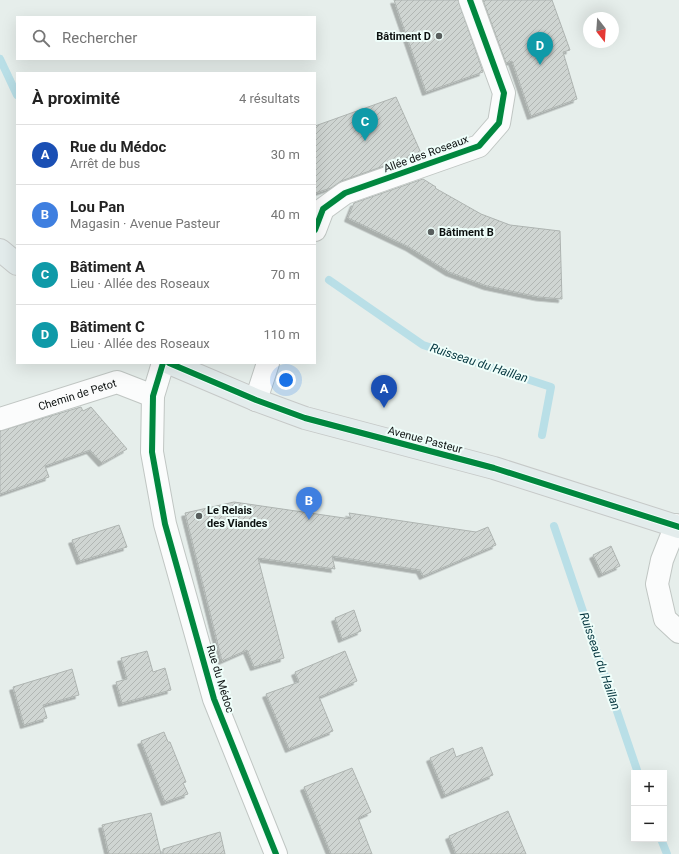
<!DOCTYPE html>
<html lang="fr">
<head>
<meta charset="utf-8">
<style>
  :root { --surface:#fff; --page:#f6f6f6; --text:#222; --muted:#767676; --line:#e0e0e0; --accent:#0b8043 }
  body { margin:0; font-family:Roboto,sans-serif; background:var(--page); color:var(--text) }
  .controls { position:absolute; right:12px; bottom:12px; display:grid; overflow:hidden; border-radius:0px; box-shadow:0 4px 16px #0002 }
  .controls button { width:36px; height:36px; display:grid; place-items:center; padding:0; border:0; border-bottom:1px solid var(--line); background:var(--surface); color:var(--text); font:20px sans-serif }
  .compass { position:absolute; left:583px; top:12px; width:36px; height:36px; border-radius:50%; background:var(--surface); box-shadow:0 4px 16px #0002; rotate:163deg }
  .you { position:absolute; left:286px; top:380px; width:14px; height:14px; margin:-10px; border:3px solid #fff; border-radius:50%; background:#1a73e8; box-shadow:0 0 0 6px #1a73e833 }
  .badge { display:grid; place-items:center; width:26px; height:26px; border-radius:50%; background:var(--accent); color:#fff; font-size:13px; font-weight:700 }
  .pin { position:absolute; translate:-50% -33px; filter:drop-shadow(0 1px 2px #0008) }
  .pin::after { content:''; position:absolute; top:21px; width:14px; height:12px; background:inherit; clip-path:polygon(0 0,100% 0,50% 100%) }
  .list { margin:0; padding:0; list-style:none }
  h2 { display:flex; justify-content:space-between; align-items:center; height:52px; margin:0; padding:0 16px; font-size:17px }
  h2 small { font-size:13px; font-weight:400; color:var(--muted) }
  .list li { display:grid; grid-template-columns:26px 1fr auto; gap:12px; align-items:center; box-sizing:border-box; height:60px; padding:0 16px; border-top:1px solid var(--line) }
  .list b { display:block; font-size:15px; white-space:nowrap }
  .list p { margin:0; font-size:13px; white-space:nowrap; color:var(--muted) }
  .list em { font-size:13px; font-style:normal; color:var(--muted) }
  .icon { flex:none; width:22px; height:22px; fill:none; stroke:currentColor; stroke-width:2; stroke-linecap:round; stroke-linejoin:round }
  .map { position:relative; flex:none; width:679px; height:854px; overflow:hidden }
  .search { position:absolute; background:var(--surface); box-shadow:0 4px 16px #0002; left:16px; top:16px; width:300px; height:44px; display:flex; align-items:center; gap:10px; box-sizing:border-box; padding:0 14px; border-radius:0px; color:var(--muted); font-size:15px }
  .panel { position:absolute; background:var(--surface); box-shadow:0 4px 16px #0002; left:16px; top:72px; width:300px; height:292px; border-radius:0px }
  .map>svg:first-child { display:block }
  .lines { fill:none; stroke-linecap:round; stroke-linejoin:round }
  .stream { stroke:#b9dfe7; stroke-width:8 }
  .building { fill:url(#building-hatch); stroke:#aeb4b1; filter:url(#shadow) }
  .minor-casing { stroke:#c0c6c3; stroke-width:24 }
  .major-casing { stroke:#c6c9c8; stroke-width:24 }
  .minor { stroke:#fbfcfc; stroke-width:22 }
  .major { stroke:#e3ecec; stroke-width:22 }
  .cycleway-casing { stroke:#effefa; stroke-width:8 }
  .cycleway { stroke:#00873e; stroke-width:6 }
  .poi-dot { fill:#585e5d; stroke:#effefa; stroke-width:1.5 }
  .labels { text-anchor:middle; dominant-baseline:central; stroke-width:4; stroke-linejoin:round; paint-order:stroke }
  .poi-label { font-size:11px; font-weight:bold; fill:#0c1110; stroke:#effefa; text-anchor:start }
  .street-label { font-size:11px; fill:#0c1110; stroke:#effefa }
  .water-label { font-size:12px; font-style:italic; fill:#03353e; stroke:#effefa }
</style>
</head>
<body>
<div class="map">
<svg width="679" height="854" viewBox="0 0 679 854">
  <defs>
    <pattern id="building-hatch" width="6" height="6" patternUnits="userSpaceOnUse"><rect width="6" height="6" fill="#cfd5d2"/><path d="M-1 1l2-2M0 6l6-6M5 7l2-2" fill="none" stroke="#b1b6b3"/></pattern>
    <filter id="shadow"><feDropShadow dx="-3.5" dy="3.5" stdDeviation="0" flood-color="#0004"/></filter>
  </defs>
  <rect width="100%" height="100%" fill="#e6eeeb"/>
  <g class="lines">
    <!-- stream -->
    <path class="stream" d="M0,59L17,95
      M329,280L423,345L551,387L542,435
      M554,526L638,773
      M661,839L667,854"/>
  </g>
  <!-- building -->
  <path class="building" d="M394,0H458L483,72L426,92Z
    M483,0H552L570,50L563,52L577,99L531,116L512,61L506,63Z
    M396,97L421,153L341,181L331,188L315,193V126Z
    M423,179L436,187L435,188L481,214L510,225L560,231L562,299L539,297L487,286L449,272L409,247L348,218L354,203Z
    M81,407L83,411L91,407L127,449L102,463L90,450L45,466L49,477L0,494V431Z
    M234,502L351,519L349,513L476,532L488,527L496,545L423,576L420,570L332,556L335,569L258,558L284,658L254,667L247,650L222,661L185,513Z
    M119,525L127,547L80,561L72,540Z
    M611,546L620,566L602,574L593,555Z
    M354,610L361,631L342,639L335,618Z
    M147,651L153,672L165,668L171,690L122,703L116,682L127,679L121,658Z
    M345,651L357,681L319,697L333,731L289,749L266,694L299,682L295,672Z
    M72,669L79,695L43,705L47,718L24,725L13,687Z
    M164,732L168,742H170L186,782L183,783L188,794L165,802L141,741Z
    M482,747L493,775L445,795L430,758L453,748L456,757Z
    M352,768L371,812L358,818L372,854H331L304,787Z
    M508,811L526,854H456L449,836Z
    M151,813L161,854H109L102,825Z
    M220,832L225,854H163V849Z"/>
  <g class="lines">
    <defs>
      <g id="minor">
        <path d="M315,230L323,209L345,193L479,146L499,123L504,93L470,0"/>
        <path d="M163,363L153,396L152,452L165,524L214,699L276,854"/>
        <path d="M256,400L268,363"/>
        <path id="s1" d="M0,419L117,382L153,396"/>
        <path d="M676,525L662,560L657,584L665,619L679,632"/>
      </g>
      <path id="major" d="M0,250L17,264
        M169,363L256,400L305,418L494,468L679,527"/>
    </defs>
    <!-- minor casing -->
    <use href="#minor" class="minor-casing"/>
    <!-- major casing -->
    <use href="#major" class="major-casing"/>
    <!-- minor -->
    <use href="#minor" class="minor"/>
    <!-- major -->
    <use href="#major" class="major"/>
    <defs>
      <path id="cycleway" d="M315,230L323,209L345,193L479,146L499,123L504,93L470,0
        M163,363L153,396L152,452L165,524L214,699L276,854
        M169,363L256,400L305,418L494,468L679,527"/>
    </defs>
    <!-- cycleway casing -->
    <use href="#cycleway" class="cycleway-casing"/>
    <!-- cycleway -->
    <use href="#cycleway" class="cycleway"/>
  </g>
  <!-- markers -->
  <g class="poi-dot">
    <circle cx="439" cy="36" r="4"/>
    <circle cx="431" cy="232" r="4"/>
    <circle cx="199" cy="516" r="4"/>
  </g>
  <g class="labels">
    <!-- poi labels -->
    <g class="poi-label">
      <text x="431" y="36" text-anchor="end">Bâtiment D</text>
      <text x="439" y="232">Bâtiment B</text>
      <text x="207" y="510">Le Relais<tspan x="207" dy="13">des Viandes</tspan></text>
    </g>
    <!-- street labels -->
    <g class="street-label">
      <text transform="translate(426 154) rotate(-20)">Allée des Roseaux</text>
      <text stroke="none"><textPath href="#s1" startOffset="81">Chemin de Petot</textPath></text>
      <text transform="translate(425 440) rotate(15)">Avenue Pasteur</text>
      <text transform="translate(220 679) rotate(73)">Rue du Médoc</text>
    </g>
    <!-- water labels -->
    <g class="water-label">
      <text transform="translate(479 363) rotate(18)">Ruisseau du Haillan</text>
      <text transform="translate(600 661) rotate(71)">Ruisseau du Haillan</text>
    </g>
  </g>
</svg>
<div class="controls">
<button>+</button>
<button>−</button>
</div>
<svg class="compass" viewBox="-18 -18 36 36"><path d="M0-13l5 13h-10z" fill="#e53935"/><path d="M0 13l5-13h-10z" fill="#767676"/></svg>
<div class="you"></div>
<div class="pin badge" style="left:384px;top:408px;background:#1a4fb4">A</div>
<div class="pin badge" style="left:309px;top:520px;background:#3f7fe0">B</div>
<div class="pin badge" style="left:365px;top:141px;background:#0f9aa8">C</div>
<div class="pin badge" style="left:540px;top:65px;background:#0f9aa8">D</div>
<div class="search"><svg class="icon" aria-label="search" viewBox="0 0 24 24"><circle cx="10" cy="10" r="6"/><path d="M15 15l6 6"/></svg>Rechercher</div>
<section class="panel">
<h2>À proximité<small>4 résultats</small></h2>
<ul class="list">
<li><span class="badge" style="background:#1a4fb4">A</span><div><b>Rue du Médoc</b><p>Arrêt de bus</p></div><em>30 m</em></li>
<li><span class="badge" style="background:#3f7fe0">B</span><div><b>Lou Pan</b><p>Magasin · Avenue Pasteur</p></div><em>40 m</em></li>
<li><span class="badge" style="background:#0f9aa8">C</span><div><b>Bâtiment A</b><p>Lieu · Allée des Roseaux</p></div><em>70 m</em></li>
<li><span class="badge" style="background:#0f9aa8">D</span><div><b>Bâtiment C</b><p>Lieu · Allée des Roseaux</p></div><em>110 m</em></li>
</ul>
</section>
</div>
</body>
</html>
